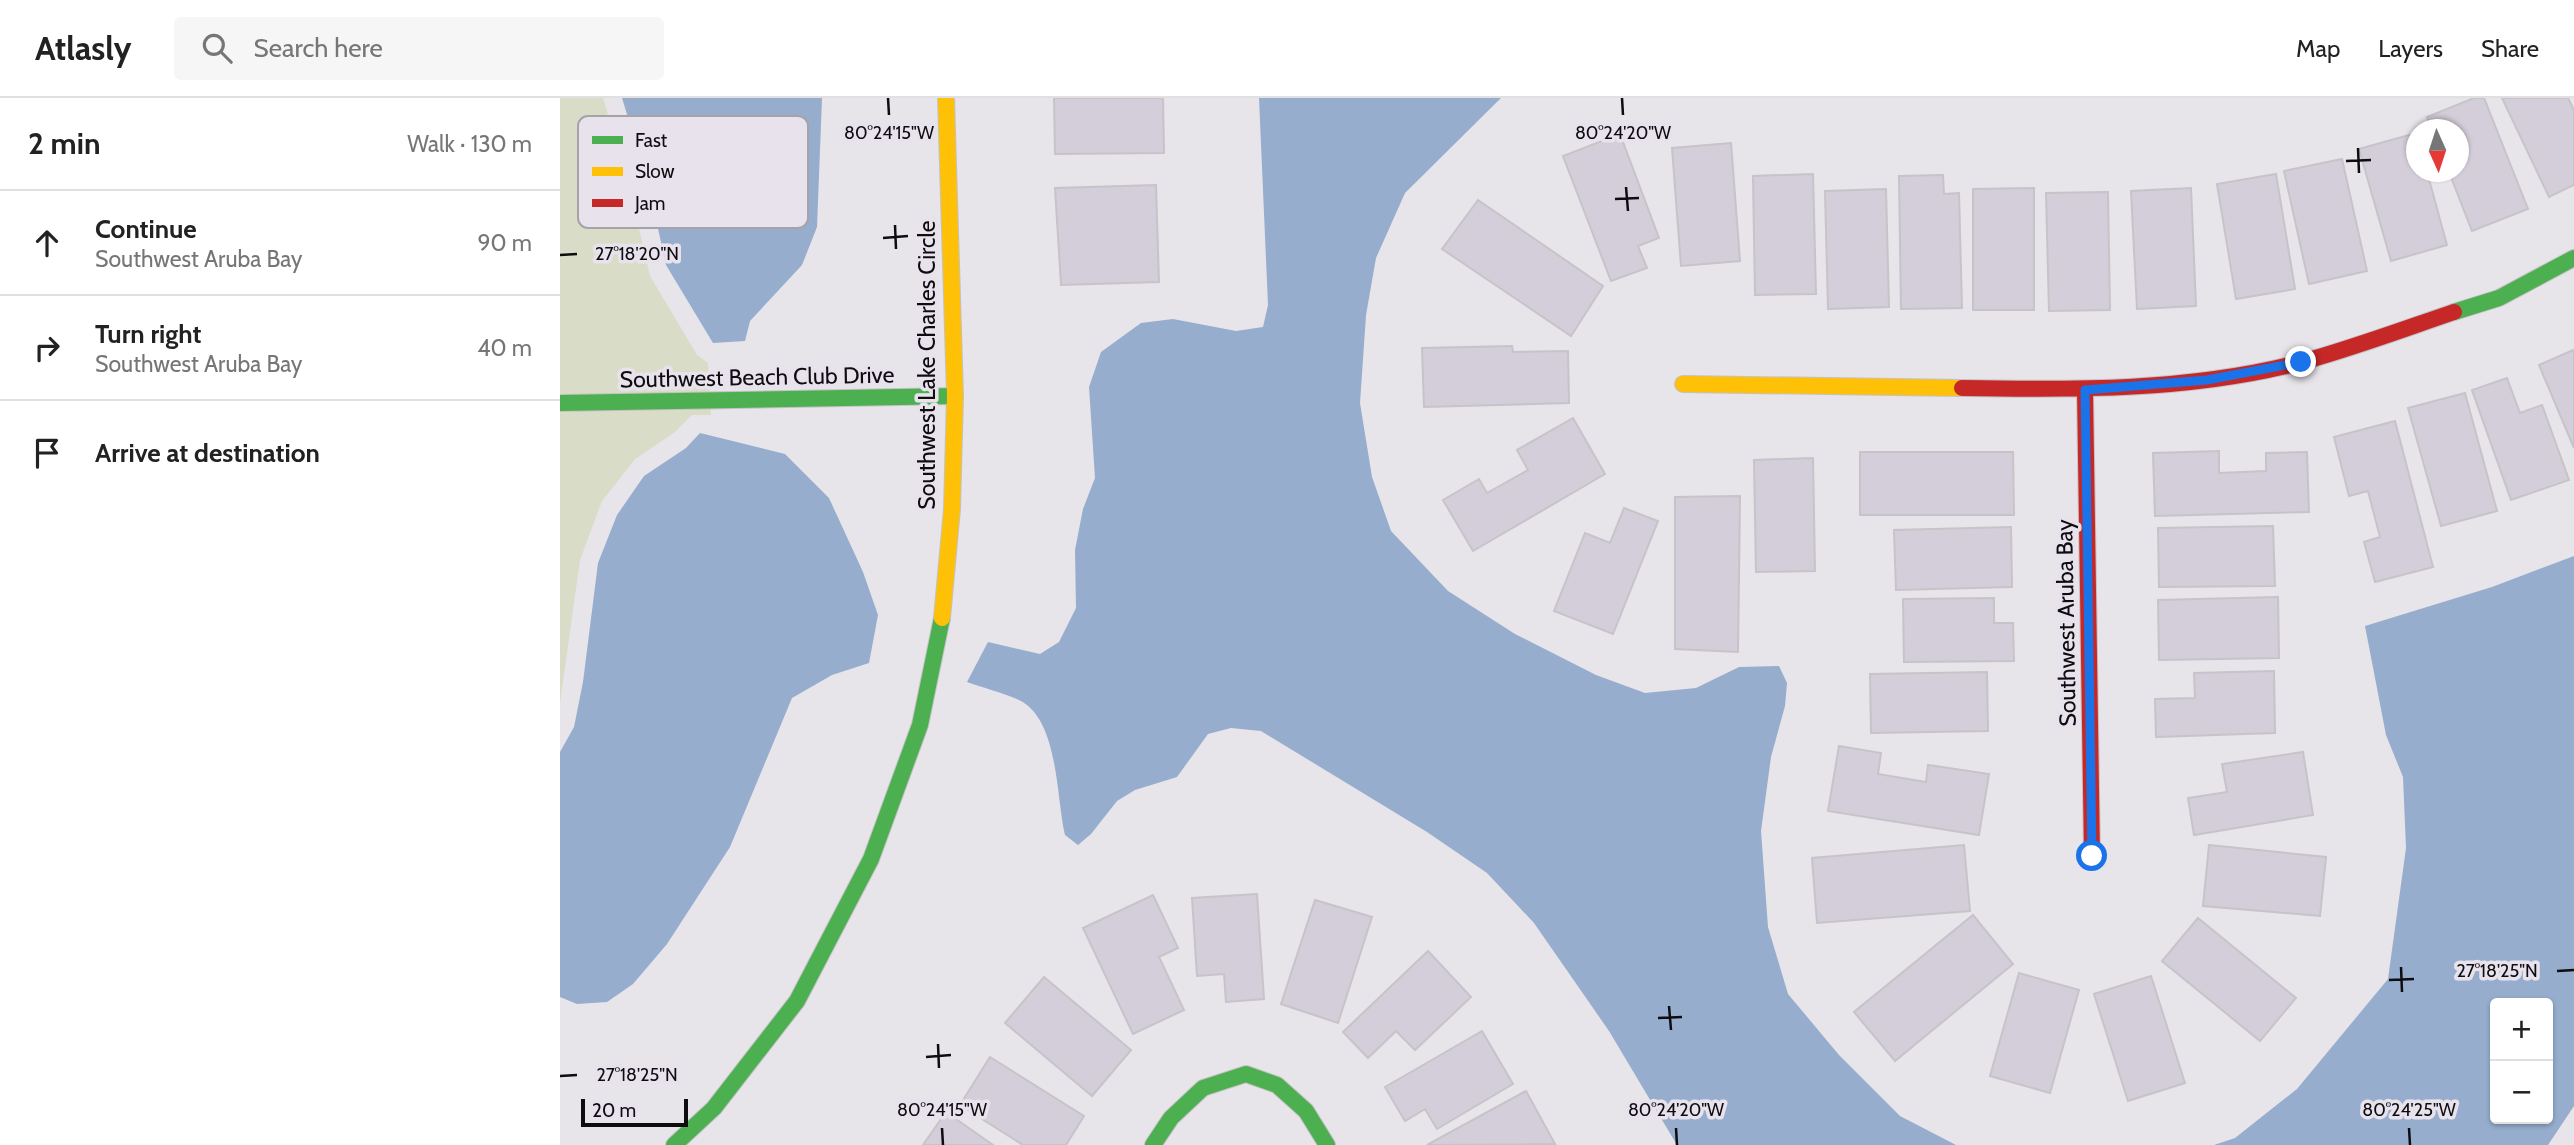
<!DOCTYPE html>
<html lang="en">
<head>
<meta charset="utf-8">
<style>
  :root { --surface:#fff; --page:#f6f6f6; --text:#222; --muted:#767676; --line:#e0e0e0 }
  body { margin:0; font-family:Cabin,sans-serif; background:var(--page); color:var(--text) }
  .controls { position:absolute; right:21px; bottom:21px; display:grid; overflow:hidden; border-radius:7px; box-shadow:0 2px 5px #0004 }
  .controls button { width:63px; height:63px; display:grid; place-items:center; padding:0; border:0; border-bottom:2px solid var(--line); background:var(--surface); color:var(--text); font:35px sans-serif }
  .compass { position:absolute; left:1846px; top:21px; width:63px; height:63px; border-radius:50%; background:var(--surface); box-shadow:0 2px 5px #0004; rotate:177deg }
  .scale { position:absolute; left:21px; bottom:18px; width:107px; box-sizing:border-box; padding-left:7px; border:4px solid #0e0c0f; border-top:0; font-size:19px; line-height:24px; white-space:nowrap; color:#0e0c0f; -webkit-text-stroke:5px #e7e2ec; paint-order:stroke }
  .stop { position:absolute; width:21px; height:21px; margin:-16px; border:5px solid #1a73e8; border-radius:50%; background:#fff }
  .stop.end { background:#1a73e8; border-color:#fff; box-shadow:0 2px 7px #0008 }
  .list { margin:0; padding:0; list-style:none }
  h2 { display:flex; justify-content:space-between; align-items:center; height:91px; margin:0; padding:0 28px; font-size:30px }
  h2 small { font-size:23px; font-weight:400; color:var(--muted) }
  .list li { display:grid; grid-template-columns:46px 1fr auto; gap:21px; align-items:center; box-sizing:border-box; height:105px; padding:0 28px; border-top:2px solid var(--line) }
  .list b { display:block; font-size:26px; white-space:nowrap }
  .list p { margin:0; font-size:23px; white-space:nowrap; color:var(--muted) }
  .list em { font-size:23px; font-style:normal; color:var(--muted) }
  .icon { flex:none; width:38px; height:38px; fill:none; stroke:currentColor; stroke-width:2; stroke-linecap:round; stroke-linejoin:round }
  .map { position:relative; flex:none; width:2014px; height:1047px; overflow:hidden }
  header { display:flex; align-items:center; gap:42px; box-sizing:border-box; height:98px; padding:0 35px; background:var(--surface); border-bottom:2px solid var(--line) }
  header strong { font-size:33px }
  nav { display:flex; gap:38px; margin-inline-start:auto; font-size:24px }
  .search { width:490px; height:63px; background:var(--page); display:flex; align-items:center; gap:18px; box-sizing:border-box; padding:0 24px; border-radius:7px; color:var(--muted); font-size:26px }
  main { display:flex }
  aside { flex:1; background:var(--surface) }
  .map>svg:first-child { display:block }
  .green { fill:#d9ddc7 }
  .water { fill:#96adcd; fill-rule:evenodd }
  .building { fill:#d4ceda; stroke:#c6c4c8; stroke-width:2 }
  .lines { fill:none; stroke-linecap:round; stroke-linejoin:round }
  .fast-casing { stroke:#c4c2c6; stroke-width:18 }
  .slow-casing { stroke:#c4c2c6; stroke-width:18 }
  .jam-casing { stroke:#c4c2c6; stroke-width:18 }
  .fast { stroke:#4caf50; stroke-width:16 }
  .slow { stroke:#ffc107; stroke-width:16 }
  .jam { stroke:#c62828; stroke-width:16 }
  .route { stroke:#1a73e8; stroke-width:9 }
  .ticks { fill:none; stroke:#0e0c0f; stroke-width:2.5 }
  .labels { text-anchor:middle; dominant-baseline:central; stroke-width:7; stroke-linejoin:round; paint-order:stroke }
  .street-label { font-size:23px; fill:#0e0c0f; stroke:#e7e2ec }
  .key { fill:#e7e2ec; stroke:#a6a2aa; stroke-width:2 }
  .key-label { font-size:19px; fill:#0e0c0f }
  .ticks-label { font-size:18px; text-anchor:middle; fill:#0e0c0f; stroke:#e7e2ec; stroke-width:7; stroke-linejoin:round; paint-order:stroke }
</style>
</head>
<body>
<header>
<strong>Atlasly</strong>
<div class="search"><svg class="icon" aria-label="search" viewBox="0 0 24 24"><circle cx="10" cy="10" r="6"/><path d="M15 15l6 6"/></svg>Search here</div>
<nav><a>Map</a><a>Layers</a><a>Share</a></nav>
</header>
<main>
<aside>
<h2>2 min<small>Walk · 130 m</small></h2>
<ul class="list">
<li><svg class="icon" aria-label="ahead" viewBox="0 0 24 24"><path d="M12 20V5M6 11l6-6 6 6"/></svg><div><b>Continue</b><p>Southwest Aruba Bay</p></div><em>90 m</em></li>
<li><svg class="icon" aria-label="right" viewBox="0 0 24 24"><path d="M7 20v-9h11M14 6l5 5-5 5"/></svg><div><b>Turn right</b><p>Southwest Aruba Bay</p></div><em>40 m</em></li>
<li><svg class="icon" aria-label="arrive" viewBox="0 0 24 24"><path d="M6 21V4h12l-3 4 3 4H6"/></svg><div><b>Arrive at destination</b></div></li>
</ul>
</aside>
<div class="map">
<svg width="2014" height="1047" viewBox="0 0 2014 1047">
  <rect width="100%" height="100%" fill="#e7e4ea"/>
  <!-- green -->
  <path class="green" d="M0,0H43L70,91L90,178L137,257L148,265L151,317H132L115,334L75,361L42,403L20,462L0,605Z"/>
  <!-- water -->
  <path class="water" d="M62,0H262L257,129L242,167L190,223L185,243L153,245L106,167L88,85Z
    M699,0H941L845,95L816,160L806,217L800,305L812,379L831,433L888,493L955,536L1036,577L1085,595L1136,590L1179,569L1219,568L1227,585L1225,608L1211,659L1201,733L1208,829L1228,896L1279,957L1340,1018L1396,1047H1117L1049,933L974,825L927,775L867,734L701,633L671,630L648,636L617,679L575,692L557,703L531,736L518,747L505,737C496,700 499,621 459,602C443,595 424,590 407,584L428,544L480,556L499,544L516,510L515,452L523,411L535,380L529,289L541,254L581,225L613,221L676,233L703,229L708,207Z
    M140,335L225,356L269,400L303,474L318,517L309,565L272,577L232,600L170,749L107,846L73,886L47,904L17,906L0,899V654L14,629L23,584L38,465L57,417L84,378L126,350Z
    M2014,458V1008L1988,1047H1654L1675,1040L1737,991L1828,881L1846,750L1843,679L1826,637L1805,528L1932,489ZM1935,905H1988V1021H1935Z"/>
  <!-- building -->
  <path class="building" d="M494,0H603L604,55L495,56Z
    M1914,0H1924L1968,111L1912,133L1889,74H1898V32H1872L1867,19Z
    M1942,0H2008L2014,12V87L1989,99Z
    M1856,35V74H1867L1887,147L1831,163L1799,51Z
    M1060,36L1099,140L1078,148L1087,170L1051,183L1003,58Z
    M1171,45L1180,163L1121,168L1112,50Z
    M1782,61L1807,173L1749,186L1724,73Z
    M1253,76L1256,196L1195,197L1193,78Z
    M1716,76L1735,191L1676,201L1657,86Z
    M1383,77L1384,96L1399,95L1402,210L1341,211L1339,78Z
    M596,87L599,184L501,187L495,90Z
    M1474,90V212H1413V91Z
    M1631,90L1636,208L1577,211L1571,93Z
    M1326,91L1329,209L1268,211L1265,93Z
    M1548,94L1550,212L1489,213L1486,95Z
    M918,102L1043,188L1011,238L882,151Z
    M952,248L953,254L1008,253L1009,305L864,309L862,250Z
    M2013,252L2014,254V350L1979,267Z
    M1947,280L1960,315L1982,307L2009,382L1951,402L1912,292Z
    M1905,295L1937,413L1881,428L1848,310Z
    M1013,320L1045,376L913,453L883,402L919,381L927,395L968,372L957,352Z
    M1835,323L1873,469L1815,484L1804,444L1820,439L1808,393L1789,398L1774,339Z
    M1659,353V375L1706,373V355L1747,354L1749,414L1595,418L1593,355Z
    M1300,354H1453L1454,417H1300Z
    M1253,360L1255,473L1196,474L1194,362Z
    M1180,398L1178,554L1115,551V399Z
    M1064,410L1098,423L1053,536L994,513L1025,435L1050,445Z
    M1713,428L1715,488L1599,489L1598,430Z
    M1451,429L1452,489L1336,492L1334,432Z
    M1718,499L1719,560L1599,562L1598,502Z
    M1434,500V525H1453L1454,563L1344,564L1343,501Z
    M1714,573L1715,635L1596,639L1595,601L1635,600L1634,575Z
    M1427,574L1428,633L1311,635L1310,576Z
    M1279,648L1321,655L1318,676L1366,684L1368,667L1429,676L1419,737L1268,713Z
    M1743,654L1753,717L1634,737L1628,700L1667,694L1662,666Z
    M1404,747L1410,813L1257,825L1252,760Z
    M1649,747L1766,759L1760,818L1643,808Z
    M697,796L704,901L666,904L664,876L637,878L632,800Z
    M593,797L618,850L599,859L624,912L573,936L523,830Z
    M755,802L812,819L778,925L721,906Z
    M1413,817L1453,866L1335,963L1294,914Z
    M1638,820L1736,900L1700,943L1602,863Z
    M868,853L911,899L855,952L836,933L808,960L783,934Z
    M1459,875L1519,892L1490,995L1430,978Z
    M1591,878L1625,985L1568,1003L1534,896Z
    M484,879L571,952L532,998L445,925Z
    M922,933L953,986L877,1031L865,1011L845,1023L825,989Z
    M430,959L524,1018L506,1047H463L400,1007Z
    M966,993L995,1046L867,1047Z
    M386,1014L433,1047H363Z"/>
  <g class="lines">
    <defs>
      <path id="fast" d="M1894,214L1939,200L2014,160
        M0,305L395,298
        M114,1047L154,1010L237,903L311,761L360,627L382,520
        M593,1047L611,1020L643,990L686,976L717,987L746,1013L767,1047"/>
      <path id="slow" d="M1123,286L1402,290
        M382,520L392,411L395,298L386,0"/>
      <path id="jam" d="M1402,290C1515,292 1631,293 1742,264C1793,250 1844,231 1894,214
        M1525,292L1532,758"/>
    </defs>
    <!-- fast casing -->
    <use href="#fast" class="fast-casing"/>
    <!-- slow casing -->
    <use href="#slow" class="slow-casing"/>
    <!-- jam casing -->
    <use href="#jam" class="jam-casing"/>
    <!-- fast -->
    <use href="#fast" class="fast"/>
    <!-- slow -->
    <use href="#slow" class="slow"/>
    <!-- jam -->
    <use href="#jam" class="jam"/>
  </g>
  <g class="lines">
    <!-- route -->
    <path class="route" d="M1532,758L1525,292L1647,282L1741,264"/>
  </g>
  <!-- ticks -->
  <path class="ticks" d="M328,0L329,17M1062,0L1063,17M1798,50L1799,75M1786,63L1811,62M1066,89L1068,113M1055,101L1079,100M335,127L336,151M323,140L348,138M0,157L17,156M1841,869L1842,894M1997,873L2014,872M1829,882L1854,881M1109,908L1111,932M1098,920L1122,919M378,946L379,970M366,959L391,957M0,978L17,977M382,1030L383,1047M1116,1030L1117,1047M1849,1030L1850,1047"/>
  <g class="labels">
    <!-- street labels -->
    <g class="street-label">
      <text transform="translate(367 267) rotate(-90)">Southwest Lake Charles Circle</text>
      <text transform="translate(197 279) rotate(-1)">Southwest Beach Club Drive</text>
      <text transform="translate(1506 525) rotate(-91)">Southwest Aruba Bay</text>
    </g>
  </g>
  <!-- legend -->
  <rect x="18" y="18" width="230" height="112" rx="10" class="key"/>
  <rect x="32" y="38" width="31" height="8" fill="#4caf50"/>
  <rect x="32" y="69" width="31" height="9" fill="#ffc107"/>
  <rect x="32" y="101" width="31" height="8" fill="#c62828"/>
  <g class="key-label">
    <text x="75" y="49">Fast</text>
    <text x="75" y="80">Slow</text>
    <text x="75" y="112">Jam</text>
  </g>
  <g class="ticks-label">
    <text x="329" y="41">80°24'15"W</text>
    <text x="1063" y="41">80°24'20"W</text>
    <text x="77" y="162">27°18'20"N</text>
    <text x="1937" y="879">27°18'25"N</text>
    <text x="77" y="983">27°18'25"N</text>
    <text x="382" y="1018">80°24'15"W</text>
    <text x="1116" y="1018">80°24'20"W</text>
    <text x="1849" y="1018">80°24'25"W</text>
  </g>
</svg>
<div class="controls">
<button>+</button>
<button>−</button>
</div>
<svg class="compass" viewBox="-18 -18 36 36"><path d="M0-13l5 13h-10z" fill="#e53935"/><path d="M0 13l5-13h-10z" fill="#767676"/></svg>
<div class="scale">20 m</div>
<div class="stop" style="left:1532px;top:758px"></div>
<div class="stop end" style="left:1741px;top:264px"></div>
</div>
</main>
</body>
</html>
